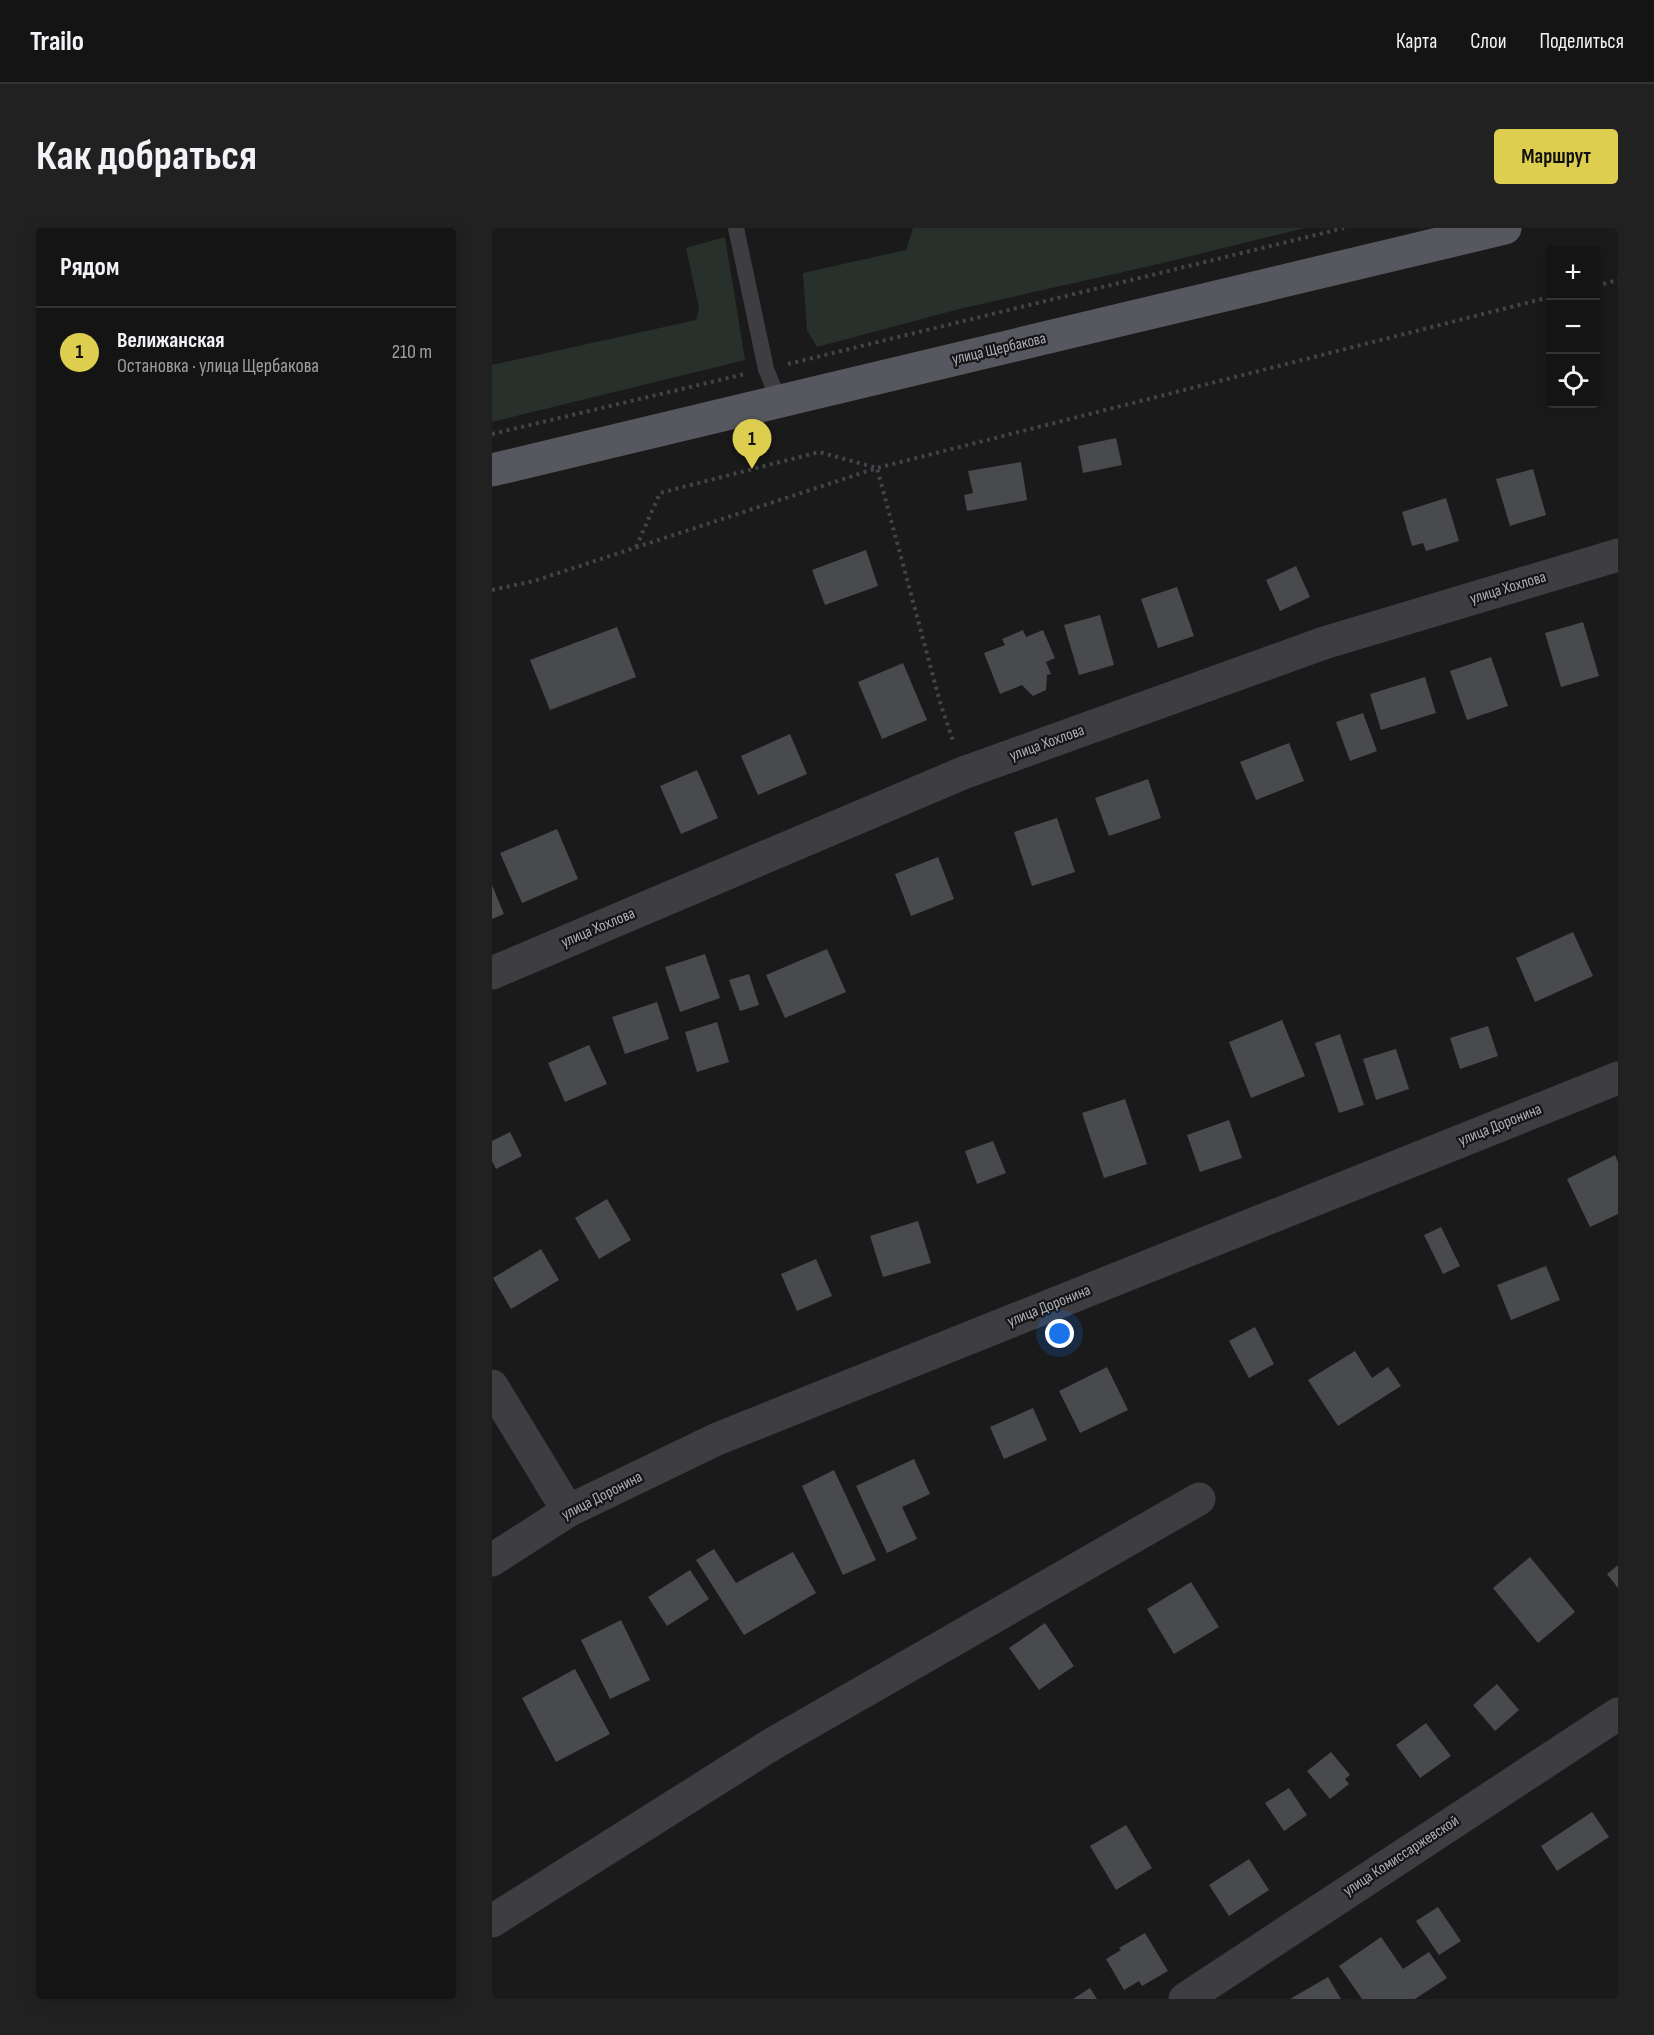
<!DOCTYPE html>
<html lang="ru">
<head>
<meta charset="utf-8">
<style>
  :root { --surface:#141414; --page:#212122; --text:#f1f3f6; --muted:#9d9ea0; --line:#333334; --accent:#dece4f }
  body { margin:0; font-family:"Sofia Sans Condensed",sans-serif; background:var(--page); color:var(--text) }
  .controls { position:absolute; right:18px; top:18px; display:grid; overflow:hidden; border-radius:6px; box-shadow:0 3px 15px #0003 }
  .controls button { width:54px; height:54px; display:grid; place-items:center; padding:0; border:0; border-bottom:2px solid var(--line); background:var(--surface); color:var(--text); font:30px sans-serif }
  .you { position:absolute; left:568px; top:1106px; width:21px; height:21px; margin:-15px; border:4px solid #fff; border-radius:50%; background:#1a73e8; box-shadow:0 0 0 9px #1a73e833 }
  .badge { display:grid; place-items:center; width:39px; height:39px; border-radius:50%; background:var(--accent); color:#111; font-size:20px; font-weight:700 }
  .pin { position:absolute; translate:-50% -50px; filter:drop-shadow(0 2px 3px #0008) }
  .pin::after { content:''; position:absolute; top:32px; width:21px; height:18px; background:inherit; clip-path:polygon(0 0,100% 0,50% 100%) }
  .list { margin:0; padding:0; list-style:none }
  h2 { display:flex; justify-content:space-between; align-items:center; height:78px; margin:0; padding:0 24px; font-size:26px }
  h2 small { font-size:20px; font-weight:400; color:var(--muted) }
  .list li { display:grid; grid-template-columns:39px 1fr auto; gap:18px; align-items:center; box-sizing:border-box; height:90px; padding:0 24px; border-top:2px solid var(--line) }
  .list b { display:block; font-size:22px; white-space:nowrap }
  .list p { margin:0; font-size:20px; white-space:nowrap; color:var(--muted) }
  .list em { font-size:20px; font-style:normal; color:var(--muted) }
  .icon { flex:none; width:33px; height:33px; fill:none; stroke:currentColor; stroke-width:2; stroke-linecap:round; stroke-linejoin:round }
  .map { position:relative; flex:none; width:1126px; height:1771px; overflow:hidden; border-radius:6px }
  header { display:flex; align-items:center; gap:36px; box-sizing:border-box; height:84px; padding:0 30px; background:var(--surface); border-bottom:2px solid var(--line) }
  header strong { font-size:28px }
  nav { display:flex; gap:33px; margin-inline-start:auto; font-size:21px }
  .intro { display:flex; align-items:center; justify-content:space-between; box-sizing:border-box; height:144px; padding:0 36px }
  h1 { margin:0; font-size:42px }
  .button { padding:15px 27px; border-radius:6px; background:var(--accent); color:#111; font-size:21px; font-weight:700 }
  main { display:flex; gap:36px; padding:0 36px }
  aside { flex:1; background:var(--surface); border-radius:6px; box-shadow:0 3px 15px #0003 }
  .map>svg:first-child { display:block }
  .green { fill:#28302b }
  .building { fill:#494a4d }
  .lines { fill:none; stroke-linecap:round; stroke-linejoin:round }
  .path { stroke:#434449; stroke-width:4; stroke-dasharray:3 4.5; stroke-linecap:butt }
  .service { stroke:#3d3d42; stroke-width:16 }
  .minor { stroke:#3d3d42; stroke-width:33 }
  .primary { stroke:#57575f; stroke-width:33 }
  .labels { text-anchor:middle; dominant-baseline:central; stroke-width:4.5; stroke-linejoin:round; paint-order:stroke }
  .street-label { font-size:16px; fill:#aeafb9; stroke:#151516 }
</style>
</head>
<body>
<header>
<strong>Trailo</strong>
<nav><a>Карта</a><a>Слои</a><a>Поделиться</a></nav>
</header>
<div class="intro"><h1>Как добраться</h1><a class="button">Маршрут</a></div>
<main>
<aside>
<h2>Рядом<small></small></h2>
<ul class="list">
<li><span class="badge">1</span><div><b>Велижанская</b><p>Остановка · улица Щербакова</p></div><em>210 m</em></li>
</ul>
</aside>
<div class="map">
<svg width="1126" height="1771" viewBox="0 0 1126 1771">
  <rect width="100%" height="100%" fill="#1a1a1b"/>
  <!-- green -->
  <path class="green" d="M421,0H813L658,38L471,80L325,119L315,102L311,45L414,22Z
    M233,9L253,132L0,194V137L204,92L207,80L194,20Z"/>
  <!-- building -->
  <path class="building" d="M624,210L630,237L591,245L586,218Z
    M529,234L535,272L475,283L472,267L481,265L476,243Z
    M1041,241L1054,287L1018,298L1004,251Z
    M954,270L967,313L934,323L931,315L920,318L910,284Z
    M374,322L386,358L333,377L320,342Z
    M804,338L818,369L788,383L774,352Z
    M685,359L702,408L666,420L649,371Z
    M608,387L622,437L587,447L572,397Z
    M1091,394L1107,448L1069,459L1053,405Z
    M125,399L144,449L58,482L38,432Z
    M531,402L534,409L551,402L563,430L554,434L559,446L555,447L554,462L541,468L530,457L508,466L492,425L513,417L510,411Z
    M999,429L1016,478L975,492L958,443Z
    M411,435L435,492L390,511L366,454Z
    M933,449L944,485L889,502L878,466Z
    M871,485L885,523L858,533L844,494Z
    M298,506L315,546L266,567L249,528Z
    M797,515L812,553L764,572L748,534Z
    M205,542L226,590L189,606L168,558Z
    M656,551L669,590L617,608L603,570Z
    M565,590L583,644L540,658L522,604Z
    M65,601L86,651L30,675L8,625Z
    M446,629L462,671L419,688L403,646Z
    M0,657L12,686L0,691Z
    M1081,704L1101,748L1043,774L1024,730Z
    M335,721L354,764L293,790L274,747Z
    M213,726L228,770L188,784L173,739Z
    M257,746L267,777L248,783L237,752Z
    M165,774L177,811L133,826L120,789Z
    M790,792L813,848L759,870L737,814Z
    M225,794L237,834L205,844L193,804Z
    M996,798L1006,828L968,841L958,810Z
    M848,806L872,877L847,885L823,815Z
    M97,817L115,856L73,874L56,835Z
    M904,821L917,861L884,872L871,831Z
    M633,871L655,936L612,950L590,885Z
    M737,892L750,930L708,944L695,907Z
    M18,904L30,928L4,941L0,933V913Z
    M501,913L514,945L485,956L473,923Z
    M1123,927L1126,934V986L1098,999L1075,951Z
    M115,971L139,1012L107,1031L83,990Z
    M426,993L439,1035L391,1049L378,1008Z
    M949,999L968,1038L951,1046L932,1007Z
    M49,1021L67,1052L19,1081L1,1050Z
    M324,1031L340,1068L305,1083L289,1046Z
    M1054,1038L1068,1072L1019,1092L1005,1057Z
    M763,1099L782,1136L757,1150L737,1113Z
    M863,1123L880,1150L896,1139L909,1158L846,1198L816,1152Z
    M615,1139L636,1182L588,1205L567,1163Z
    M541,1180L555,1212L512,1231L498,1199Z
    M422,1231L438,1266L410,1279L425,1311L395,1325L364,1258Z
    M342,1242L384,1332L351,1347L310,1258Z
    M222,1321L244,1355L301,1324L324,1365L252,1407L204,1332Z
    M1038,1329L1083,1384L1046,1415L1001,1360Z
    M1126,1337V1360L1115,1346Z
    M198,1342L217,1371L175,1398L156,1369Z
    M699,1354L727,1399L682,1426L655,1381Z
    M129,1392L158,1452L118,1471L89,1412Z
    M553,1395L582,1438L547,1462L517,1420Z
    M83,1441L118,1506L64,1534L30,1470Z
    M1005,1456L1027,1482L1003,1503L981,1477Z
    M934,1495L959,1528L928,1550L904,1517Z
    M839,1524L858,1547L853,1551L857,1556L838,1571L815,1543Z
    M797,1560L815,1587L792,1603L773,1575Z
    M1100,1584L1117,1609L1065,1643L1049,1618Z
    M634,1597L660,1640L624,1662L598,1618Z
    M757,1631L777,1662L737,1688L717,1657Z
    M946,1679L969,1713L947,1727L924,1693Z
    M653,1705L676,1743L650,1758L647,1753L632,1762L614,1731L629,1722L627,1720Z
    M889,1709L911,1741L937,1724L955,1750L923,1771H870L847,1738Z
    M836,1749L849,1771H798Z
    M598,1760L605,1771H581Z"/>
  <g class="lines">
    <!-- path -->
    <path class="path" d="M1104,58L1126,52
      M296,136L852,0
      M0,206L253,146
      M144,319L168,265L327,224L385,240L448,474L462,516
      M0,362L42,353L385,240L1058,69"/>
    <!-- service -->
    <path class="service" d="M244,0L274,141L287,173"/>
    <!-- minor -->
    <path class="minor" d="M0,745L471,545L832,415L1126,327
      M0,1158L76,1283
      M0,1332L76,1283L225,1211L1126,850
      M0,1693L282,1515L707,1271
      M693,1771L1126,1486"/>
    <!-- primary -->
    <path class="primary" d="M0,242L1013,0"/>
  </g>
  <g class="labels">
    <!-- street labels -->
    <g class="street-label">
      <text transform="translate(507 121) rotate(-13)">улица Щербакова</text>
      <text transform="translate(1016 360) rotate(-17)">улица Хохлова</text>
      <text transform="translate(555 515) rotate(-20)">улица Хохлова</text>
      <text transform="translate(106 700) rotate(-23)">улица Хохлова</text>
      <text transform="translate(1008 897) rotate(-22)">улица Доронина</text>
      <text transform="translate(557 1078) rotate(-22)">улица Доронина</text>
      <text transform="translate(110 1268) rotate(-27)">улица Доронина</text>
      <text transform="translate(909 1628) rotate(-33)">улица Комиссаржевской</text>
    </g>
  </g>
</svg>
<div class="controls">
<button>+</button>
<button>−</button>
<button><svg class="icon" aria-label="locate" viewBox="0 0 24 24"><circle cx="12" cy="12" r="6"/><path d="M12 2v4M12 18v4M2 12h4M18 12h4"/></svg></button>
</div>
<div class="you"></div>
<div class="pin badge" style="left:260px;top:241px">1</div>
</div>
</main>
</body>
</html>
